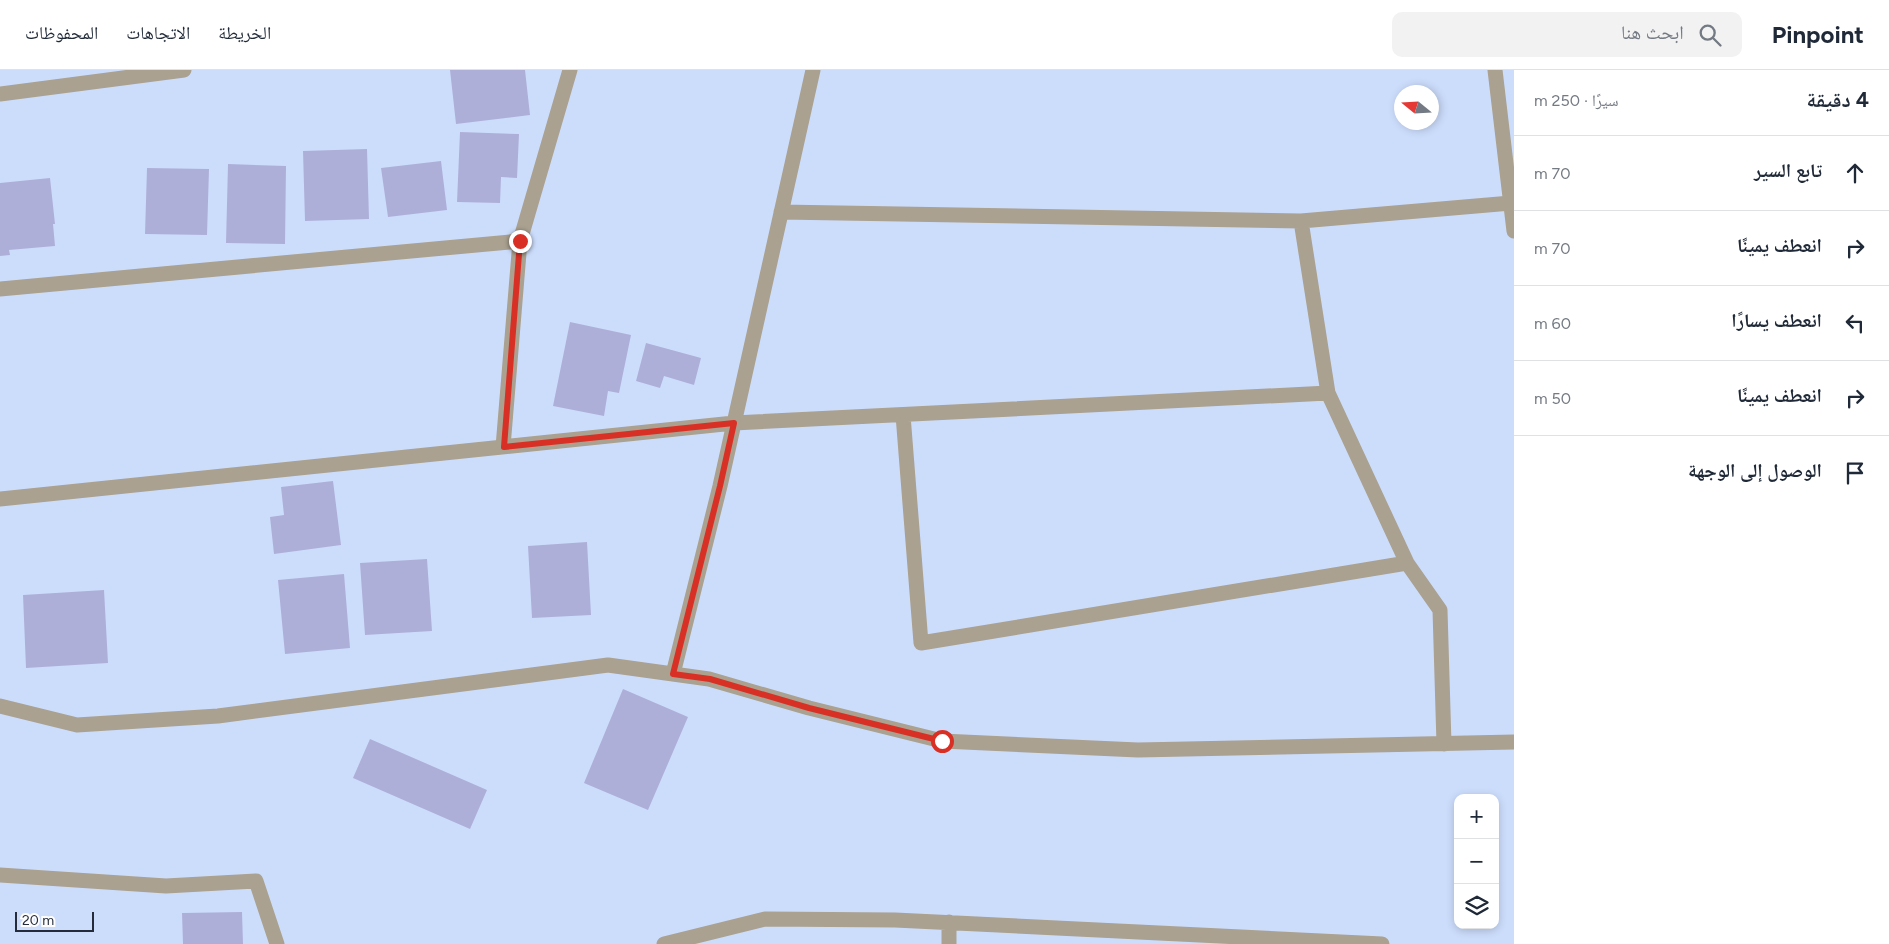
<!DOCTYPE html>
<html lang="ar">
<head>
<meta charset="utf-8">
<style>
  :root { --surface:#fff; --page:#f2f2f3; --text:#1f2937; --muted:#747a83; --line:#e0e1e3 }
  body { margin:0; font-family:Figtree,"Noto Naskh Arabic",sans-serif; background:var(--page); color:var(--text); direction:rtl }
  .controls { position:absolute; right:15px; bottom:15px; display:grid; overflow:hidden; border-radius:10px; box-shadow:0 2px 8px #0003 }
  .controls button { width:45px; height:45px; display:grid; place-items:center; padding:0; border:0; border-bottom:1px solid var(--line); background:var(--surface); color:var(--text); font:25px sans-serif }
  .compass { position:absolute; left:1394px; top:15px; width:45px; height:45px; border-radius:50%; background:var(--surface); box-shadow:0 2px 8px #0003; rotate:288deg }
  .scale { position:absolute; left:15px; bottom:12px; width:79px; box-sizing:border-box; padding-left:5px; border:2px solid #242c3b; border-top:0; font-size:14px; line-height:18px; white-space:nowrap; color:#242c3b; -webkit-text-stroke:4px #fdfdfd; paint-order:stroke }
  .stop { position:absolute; width:15px; height:15px; margin:-11px; border:4px solid #d93025; border-radius:50%; background:#fff }
  .stop.end { background:#d93025; border-color:#fff; box-shadow:0 1px 5px #0008 }
  .list { margin:0; padding:0; list-style:none }
  h2 { display:flex; justify-content:space-between; align-items:center; height:65px; margin:0; padding:0 20px; font-size:21px }
  h2 small { font-size:16px; font-weight:400; color:var(--muted) }
  .list li { display:grid; grid-template-columns:32px 1fr auto; gap:15px; align-items:center; box-sizing:border-box; height:75px; padding:0 20px; border-top:1px solid var(--line) }
  .list b { display:block; font-size:19px; white-space:nowrap }
  .list em { font-size:16px; font-style:normal; color:var(--muted) }
  .icon { flex:none; width:28px; height:28px; fill:none; stroke:currentColor; stroke-width:2; stroke-linecap:round; stroke-linejoin:round }
  .map { position:relative; flex:none; width:1514px; height:874px; overflow:hidden; direction:ltr }
  header { display:flex; align-items:center; gap:30px; box-sizing:border-box; height:70px; padding:0 25px; background:var(--surface); border-bottom:1px solid var(--line) }
  header strong { font-size:24px }
  nav { display:flex; gap:28px; margin-inline-start:auto; font-size:18px }
  .search { width:350px; height:45px; background:var(--page); display:flex; align-items:center; gap:12px; box-sizing:border-box; padding:0 18px; border-radius:10px; color:var(--muted); font-size:19px }
  main { display:flex }
  aside { flex:1; background:var(--surface) }
  .map>svg:first-child { display:block }
  .building { fill:#aeafd8 }
  .lines { fill:none; stroke-linecap:round; stroke-linejoin:round }
  .street { stroke:#aaa190; stroke-width:15 }
  .route { stroke:#d93025; stroke-width:6 }
</style>
</head>
<body>
<header>
<strong>Pinpoint</strong>
<div class="search"><svg class="icon" aria-label="search" viewBox="0 0 24 24"><circle cx="10" cy="10" r="6"/><path d="M15 15l6 6"/></svg>ابحث هنا</div>
<nav><a>الخريطة</a><a>الاتجاهات</a><a>المحفوظات</a></nav>
</header>
<main>
<aside>
<h2>4 دقيقة<small>سيرًا · 250 m</small></h2>
<ul class="list">
<li><svg class="icon" aria-label="ahead" viewBox="0 0 24 24"><path d="M12 20V5M6 11l6-6 6 6"/></svg><div><b>تابع السير</b></div><em>70 m</em></li>
<li><svg class="icon" aria-label="right" viewBox="0 0 24 24"><path d="M7 20v-9h11M14 6l5 5-5 5"/></svg><div><b>انعطف يمينًا</b></div><em>70 m</em></li>
<li><svg class="icon" aria-label="left" viewBox="0 0 24 24"><path d="M17 20v-9H6M10 6l-5 5 5 5"/></svg><div><b>انعطف يسارًا</b></div><em>60 m</em></li>
<li><svg class="icon" aria-label="right" viewBox="0 0 24 24"><path d="M7 20v-9h11M14 6l5 5-5 5"/></svg><div><b>انعطف يمينًا</b></div><em>50 m</em></li>
<li><svg class="icon" aria-label="arrive" viewBox="0 0 24 24"><path d="M6 21V4h12l-3 4 3 4H6"/></svg><div><b>الوصول إلى الوجهة</b></div></li>
</ul>
</aside>
<div class="map">
<svg width="1514" height="874" viewBox="0 0 1514 874">
  <rect width="100%" height="100%" fill="#ccddfc"/>
  <!-- building -->
  <path class="building" d="M450,0H525L530,45L456,54Z
    M460,62L519,64L517,108L501,107L500,133L457,132Z
    M367,79L369,149L305,151L303,81Z
    M441,91L447,140L388,147L381,98Z
    M228,94L286,96L285,174L226,173Z
    M147,98L209,99L207,165L145,164Z
    M50,108L55,154H53L55,176L9,180L10,185L0,186V113Z
    M570,252L631,265L619,323L608,321L604,346L553,336Z
    M646,273L701,288L694,315L664,306L660,318L636,311Z
    M333,411L341,475L274,484L270,447L284,445L281,417Z
    M587,472L591,545L532,548L528,476Z
    M427,489L432,561L365,565L360,493Z
    M344,504L350,578L285,584L278,510Z
    M104,520L108,593L26,598L23,525Z
    M623,619L688,647L648,740L584,713Z
    M370,669L487,720L470,759L353,708Z
    M242,842L243,874H183L182,843Z"/>
  <g class="lines">
    <!-- street -->
    <path class="street" d="M1495,0L1514,161
      M0,24L184,0
      M781,142L1301,151L1511,133
      M1301,151L1328,323L1407,493L1440,540L1444,674
      M0,219L520,171
      M903,345L921,573L1407,493
      M503,377L520,171L570,0
      M0,429L734,353L1328,323
      M673,604L720,416L813,0
      M0,636L77,655L218,646L608,595L709,609L809,638L942,671L1138,680L1514,672
      M0,805L166,816L256,811L277,874
      M664,874L765,849L895,850L1382,874
      M949,874V852"/>
  </g>
  <g class="lines">
    <!-- route -->
    <path class="route" d="M520,171L504,377L734,353L720,416L673,604L710,609L809,638L942,671"/>
  </g>
</svg>
<div class="controls">
<button>+</button>
<button>−</button>
<button><svg class="icon" aria-label="layers" viewBox="0 0 24 24"><path d="M12 4l9 5-9 5-9-5zM3 14l9 5 9-5"/></svg></button>
</div>
<svg class="compass" viewBox="-18 -18 36 36"><path d="M0-13l5 13h-10z" fill="#e53935"/><path d="M0 13l5-13h-10z" fill="#747a83"/></svg>
<div class="scale">20 m</div>
<div class="stop" style="left:942px;top:671px"></div>
<div class="stop end" style="left:520px;top:171px"></div>
</div>
</main>
</body>
</html>
